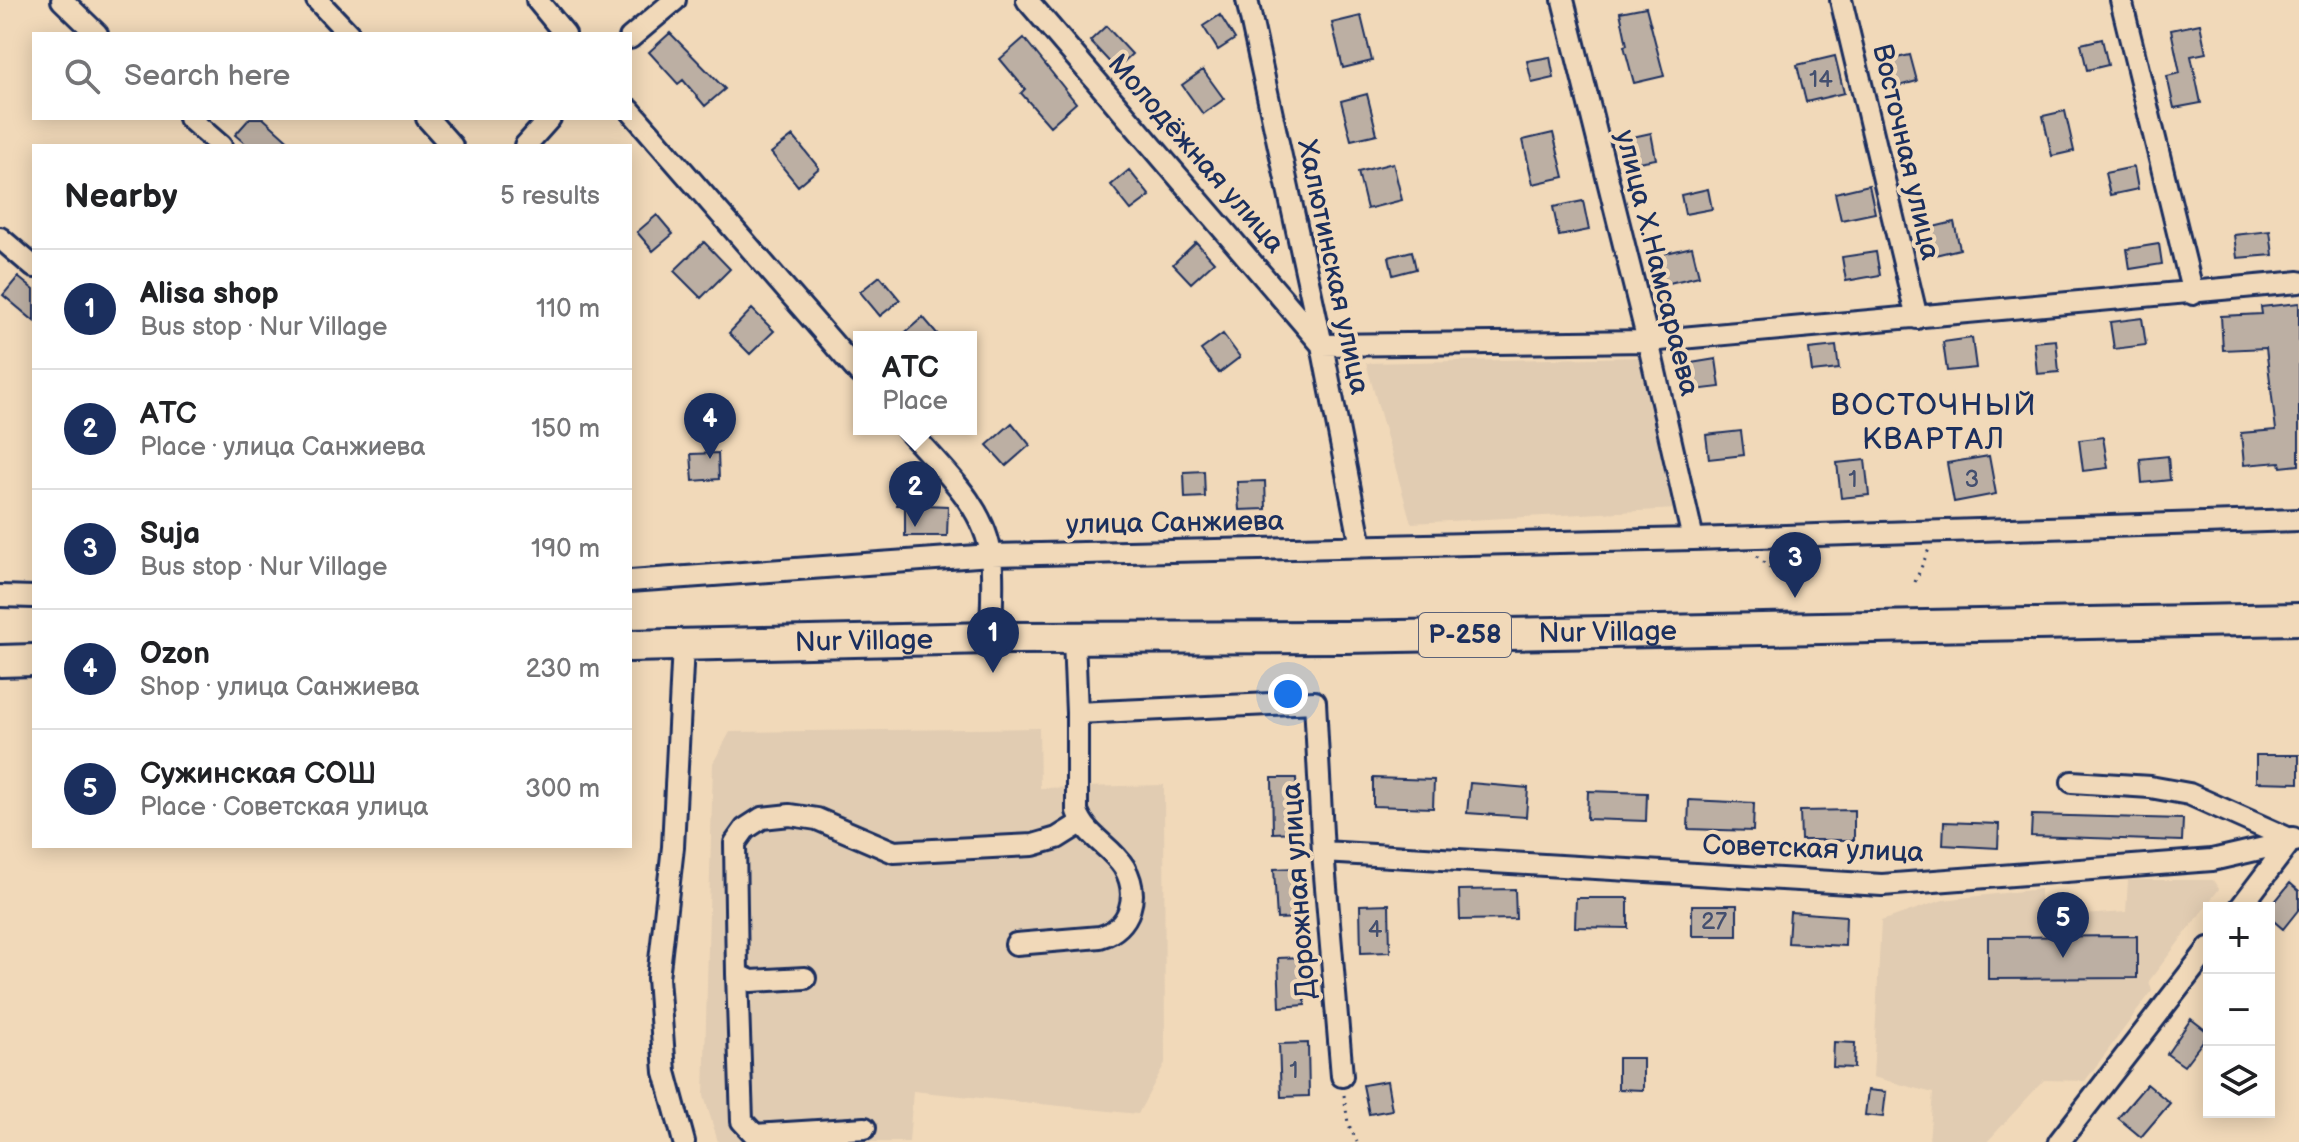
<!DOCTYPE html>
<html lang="en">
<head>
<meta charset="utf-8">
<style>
  :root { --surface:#fff; --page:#f2f2f2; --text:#202124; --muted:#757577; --line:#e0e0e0; --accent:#1b2f5e }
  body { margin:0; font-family:"Balsamiq Sans",sans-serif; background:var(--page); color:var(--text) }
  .controls { position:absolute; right:24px; bottom:24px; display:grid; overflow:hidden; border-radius:0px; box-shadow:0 4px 20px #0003 }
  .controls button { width:72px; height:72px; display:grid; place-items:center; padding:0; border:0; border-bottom:2px solid var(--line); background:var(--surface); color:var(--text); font:40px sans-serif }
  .you { position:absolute; left:1288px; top:694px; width:28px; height:28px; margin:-20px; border:6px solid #fff; border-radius:50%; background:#1a73e8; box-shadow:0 0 0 12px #1a73e833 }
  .badge { display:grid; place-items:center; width:52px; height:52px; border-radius:50%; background:var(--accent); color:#fff; font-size:26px; font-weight:700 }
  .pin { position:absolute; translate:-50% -66px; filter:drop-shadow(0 2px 4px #0008) }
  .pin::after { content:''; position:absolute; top:42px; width:28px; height:24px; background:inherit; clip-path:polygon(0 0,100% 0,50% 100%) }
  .popup { position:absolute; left:853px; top:331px; width:124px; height:104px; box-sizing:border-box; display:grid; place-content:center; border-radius:0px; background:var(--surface); filter:drop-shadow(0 2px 6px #0005); font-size:26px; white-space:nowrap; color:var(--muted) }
  .popup b { font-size:30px; color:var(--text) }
  .popup::after { content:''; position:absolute; left:50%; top:100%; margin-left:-16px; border:16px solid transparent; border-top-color:var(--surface) }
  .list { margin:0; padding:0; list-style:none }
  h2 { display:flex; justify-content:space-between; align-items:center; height:104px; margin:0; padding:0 32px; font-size:34px }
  h2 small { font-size:26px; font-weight:400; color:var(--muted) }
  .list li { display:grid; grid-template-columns:52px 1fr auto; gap:24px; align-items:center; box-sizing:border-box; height:120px; padding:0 32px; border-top:2px solid var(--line) }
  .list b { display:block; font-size:30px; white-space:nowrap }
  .list p { margin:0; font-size:26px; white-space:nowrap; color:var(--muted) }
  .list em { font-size:26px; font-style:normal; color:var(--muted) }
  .icon { flex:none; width:44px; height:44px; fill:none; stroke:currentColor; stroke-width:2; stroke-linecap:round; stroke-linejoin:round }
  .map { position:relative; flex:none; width:2299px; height:1142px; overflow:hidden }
  .search { position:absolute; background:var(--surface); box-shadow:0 4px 20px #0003; left:32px; top:32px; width:600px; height:88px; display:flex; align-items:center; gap:20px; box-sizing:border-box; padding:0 28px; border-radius:0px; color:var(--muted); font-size:30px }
  .panel { position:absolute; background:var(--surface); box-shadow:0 4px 20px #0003; left:32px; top:144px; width:600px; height:704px; border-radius:0px }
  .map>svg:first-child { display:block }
  .built { fill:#e1ccb2 }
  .building { fill:#bcafa3; stroke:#1b2f5e; stroke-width:2 }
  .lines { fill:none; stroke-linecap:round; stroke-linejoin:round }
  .minor-casing { stroke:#1b2f5e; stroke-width:26 }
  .highway-casing { stroke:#1b2f5e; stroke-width:36 }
  .path { stroke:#1b2f5e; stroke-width:3; stroke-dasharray:2 6; stroke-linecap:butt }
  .minor { stroke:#f1d9b9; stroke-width:20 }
  .highway { stroke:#f1d9b9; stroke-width:30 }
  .labels { text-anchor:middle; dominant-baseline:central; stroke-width:8; stroke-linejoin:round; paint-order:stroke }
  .number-label { font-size:24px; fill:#434f6f }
  .shield { fill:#f1d9b9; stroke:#5b6279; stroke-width:2 }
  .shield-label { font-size:26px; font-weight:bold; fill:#1b2f5e }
  .street-label { font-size:28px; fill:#1b2f5e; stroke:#f1d9b9 }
  .neighbourhood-label { font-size:30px; letter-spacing:2px; fill:#1b2f5e; stroke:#f1d9b9 }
</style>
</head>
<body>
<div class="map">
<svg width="2299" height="1142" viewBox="0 0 2299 1142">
  <rect width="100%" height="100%" fill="#f1d9b9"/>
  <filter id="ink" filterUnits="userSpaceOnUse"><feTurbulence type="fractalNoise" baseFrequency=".0125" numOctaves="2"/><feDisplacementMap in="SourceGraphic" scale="16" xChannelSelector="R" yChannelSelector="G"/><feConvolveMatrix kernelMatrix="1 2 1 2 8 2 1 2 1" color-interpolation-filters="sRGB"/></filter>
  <g filter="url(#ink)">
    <!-- built -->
    <path class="built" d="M1641,357L1677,509L1411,523L1366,363Z
      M1039,728L1040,788L1164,785L1165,1063L1138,1114L913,1091L909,1142H718L704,1096L713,763L730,732Z
      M2128,880H2213L2219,889L2149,981L2152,991L2085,1081L2044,1080L1987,1142L1929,1141L1933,1093L1873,1077L1881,921L1943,900L2040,889V918L2126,912Z"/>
    <!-- building -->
    <path class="building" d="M1646,7L1664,76L1634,83L1624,46L1627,45L1620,12Z
      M1220,15L1235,39L1218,50L1203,26Z
      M1361,16L1372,61L1343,68L1332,23Z
      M2200,24L2206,53L2191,56L2201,103L2174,108L2167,76L2180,73L2171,30Z
      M1106,26L1132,54L1116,69L1090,41Z
      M670,33L725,89L705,106L683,80L678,84L649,52Z
      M1024,38L1076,103L1050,126L1021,93L1025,89L1000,59Z
      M2102,39L2108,65L2087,70L2081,44Z
      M1910,55L1917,81L1891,88L1884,61Z
      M1835,56L1844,93L1806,102L1797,65Z
      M1550,57L1554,78L1532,83L1527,61Z
      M1203,70L1224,99L1203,114L1182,85Z
      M1367,94L1377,134L1351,140L1341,101Z
      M2065,111L2074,151L2052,156L2043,116Z
      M250,118H263L294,146H248L235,135Z
      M1553,133L1564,177L1533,184L1523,140Z
      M1651,133L1656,159L1632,163L1628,138Z
      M793,136L819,168L798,186L771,153Z
      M1393,163L1402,200L1367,209L1358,172Z
      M2134,167L2138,189L2110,195L2105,173Z
      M1129,170L1150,196L1131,210L1111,185Z
      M1869,185L1875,213L1841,220L1835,193Z
      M1708,189L1712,209L1685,214L1681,195Z
      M1583,201L1589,230L1559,236L1553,207Z
      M657,215L673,234L653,251L637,232Z
      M1954,222L1960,249L1931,256L1925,229Z
      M2270,231L2273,255L2237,258L2234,235Z
      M704,242L730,269L701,298L674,271Z
      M1196,242L1214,262L1191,283L1173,264Z
      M2159,244L2162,264L2130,269L2127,249Z
      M1692,247L1699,276L1665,284L1658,255Z
      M1412,251L1416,269L1393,275L1389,257Z
      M1876,252L1880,275L1846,281L1842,257Z
      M880,276L900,300L880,316L860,292Z
      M18,277L34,290V321L3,295Z
      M2299,303V465L2281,467L2280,462L2244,465L2241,433L2276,430L2266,348L2223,350L2221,316L2262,314L2261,307Z
      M752,309L774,331L750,354L729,333Z
      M923,317L940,337H900Z
      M2142,318L2146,345L2114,349L2110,322Z
      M1223,334L1240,357L1219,373L1201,350Z
      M1972,338L1976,368L1947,371L1943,342Z
      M2056,340L2059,372L2037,374L2034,342Z
      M1836,346L1839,369L1812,372L1809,349Z
      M1716,359L1720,387L1695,390L1691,363Z
      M1012,423L1030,445L1006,466L987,445Z
      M1741,431L1744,455L1709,459L1706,435Z
      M2103,437L2108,468L2083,471L2079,440Z
      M718,453L719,479L693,481L691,454Z
      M1989,456L1996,494L1954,502L1947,463Z
      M2168,456L2170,480L2142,483L2140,459Z
      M1865,460L1869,495L1841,498L1837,463Z
      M1204,471L1205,497L1185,498L1184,472Z
      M898,477L927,478L925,505L948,506L947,536H905V505H897Z
      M1265,481L1266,509L1239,510L1237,482Z
      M2256,755H2299V783L2256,782Z
      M1272,778H1296L1298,832L1273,833Z
      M1373,778L1434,780L1433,808L1373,806Z
      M1470,783L1528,788L1526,817L1467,813Z
      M1588,791L1647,793L1646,821L1587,819Z
      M1689,800L1754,803L1753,831L1688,829Z
      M1854,810V840H1801L1800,811Z
      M2032,815L2183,819L2182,841L2031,836Z
      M1944,822L1999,824L1998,848L1943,845Z
      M1296,868L1299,918L1277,919L1274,869Z
      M2290,883L2299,891V909L2283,929L2269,917V909Z
      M1515,889L1516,919L1460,920L1459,890Z
      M1576,898H1628V928L1575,927Z
      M1389,904L1390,952L1361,953L1360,905Z
      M1692,905H1737V936H1692Z
      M1790,912L1846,916L1845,946L1788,943Z
      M2137,936V978L1988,979V937Z
      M1303,957L1305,1005L1280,1007L1278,958Z
      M2191,1019L2209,1033L2184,1066L2167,1054Z
      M1834,1042L1855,1043L1854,1068L1833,1067Z
      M1308,1043L1309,1096L1281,1097L1279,1044Z
      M1618,1058H1643V1090L1618,1089Z
      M1387,1081L1392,1110L1369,1114L1363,1085Z
      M2147,1084L2170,1103L2141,1137L2118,1118Z
      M1868,1090L1886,1092L1883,1117L1865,1115Z"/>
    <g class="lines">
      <defs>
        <path id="minor" d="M62,0L97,34
          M317,0L349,34
          M537,0L565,34
          M1027,0L1322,345L1648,341L2299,282
          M1247,0L1322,345L1361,546
          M1563,0L1648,341L1693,539
          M1841,0L1917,318
          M2121,0L2193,294
          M630,38L675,0
          M630,110L859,373
          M189,118L221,146
          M427,118L452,146
          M525,146L550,118
          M0,238L34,267
          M907,429C939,466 986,506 991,557C994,584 991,612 991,638
          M630,581L991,555L1693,539L2299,520
          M0,596L34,597
          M1074,639L1077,713
          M683,645L673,847L658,978L665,1072L684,1142
          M2072,782L2150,787L2189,794L2292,840
          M1323,852L1882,885L2212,860L2299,840
          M2240,908L2293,838
          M1016,944L1100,937C1131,928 1140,895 1124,867C1110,845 1086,837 1077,811V713L1315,702L1323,852L1342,1076
          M737,974L742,1121L755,1135L865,1128
          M805,978L751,981L737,974L735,843L745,829L762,818L790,815L817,819L894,852L1033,845L1057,838L1081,823
          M2059,1142L2209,948"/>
        <g id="highway">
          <path id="s1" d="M630,646L991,638L1345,637L2299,619"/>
          <path d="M0,661L34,660"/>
        </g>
      </defs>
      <!-- minor casing -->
      <use href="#minor" class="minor-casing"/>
      <!-- highway casing -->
      <use href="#highway" class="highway-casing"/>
      <!-- path -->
      <path class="path" d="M1757,556L1792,589
        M1915,582L1929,549
        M1344,1095L1348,1123L1357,1142"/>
      <!-- minor -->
      <use href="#minor" class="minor"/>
      <!-- highway -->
      <use href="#highway" class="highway"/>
    </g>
  </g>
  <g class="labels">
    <!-- number labels -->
    <g class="number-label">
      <text x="1821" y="79">14</text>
      <text x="1853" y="479">1</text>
      <text x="1972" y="479">3</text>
      <text x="1714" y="921">27</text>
      <text x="1375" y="929">4</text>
      <text x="1294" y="1070">1</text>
    </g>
    <!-- shield labels -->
    <rect class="shield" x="1419" y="613" width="92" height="44" rx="6"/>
    <g class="shield-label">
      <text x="1465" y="635">Р-258</text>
    </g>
    <!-- street labels -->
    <g class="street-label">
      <text transform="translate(1906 152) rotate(77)">Восточная улица</text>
      <text transform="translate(1196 154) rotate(49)">Молодёжная улица</text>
      <text transform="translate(1657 263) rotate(76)">улица Х.Намсараева</text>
      <text transform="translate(1333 267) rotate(78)">Халютинская улица</text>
      <text transform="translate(1175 523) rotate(-1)">улица Санжиева</text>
      <text stroke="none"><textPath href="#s1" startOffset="978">Nur Village</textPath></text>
      <text stroke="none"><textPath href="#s1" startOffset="234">Nur Village</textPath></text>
      <text transform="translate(1813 849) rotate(2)">Советская улица</text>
      <text transform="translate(1299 891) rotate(-94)">Дорожная улица</text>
    </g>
    <!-- neighbourhood labels -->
    <g class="neighbourhood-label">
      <text x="1934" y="406">ВОСТОЧНЫЙ<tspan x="1934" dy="34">КВАРТАЛ</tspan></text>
    </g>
  </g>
</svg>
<div class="controls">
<button>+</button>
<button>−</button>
<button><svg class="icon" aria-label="layers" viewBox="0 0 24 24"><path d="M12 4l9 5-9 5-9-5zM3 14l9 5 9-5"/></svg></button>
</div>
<div class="you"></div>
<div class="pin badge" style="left:993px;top:673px">1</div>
<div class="pin badge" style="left:915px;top:527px">2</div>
<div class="popup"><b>АТС</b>Place</div>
<div class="pin badge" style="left:1795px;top:598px">3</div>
<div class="pin badge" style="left:710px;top:459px">4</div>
<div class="pin badge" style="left:2063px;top:958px">5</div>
<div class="search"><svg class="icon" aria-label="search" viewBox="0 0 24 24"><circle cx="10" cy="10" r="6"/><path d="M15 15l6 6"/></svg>Search here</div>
<section class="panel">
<h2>Nearby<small>5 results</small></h2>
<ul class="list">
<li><span class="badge">1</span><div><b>Alisa shop</b><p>Bus stop · Nur Village</p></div><em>110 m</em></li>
<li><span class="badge">2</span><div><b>АТС</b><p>Place · улица Санжиева</p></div><em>150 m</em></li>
<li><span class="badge">3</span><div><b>Suja</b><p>Bus stop · Nur Village</p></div><em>190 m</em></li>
<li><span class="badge">4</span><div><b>Ozon</b><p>Shop · улица Санжиева</p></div><em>230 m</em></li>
<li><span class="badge">5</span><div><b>Сужинская СОШ</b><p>Place · Советская улица</p></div><em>300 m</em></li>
</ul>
</section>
</div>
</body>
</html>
